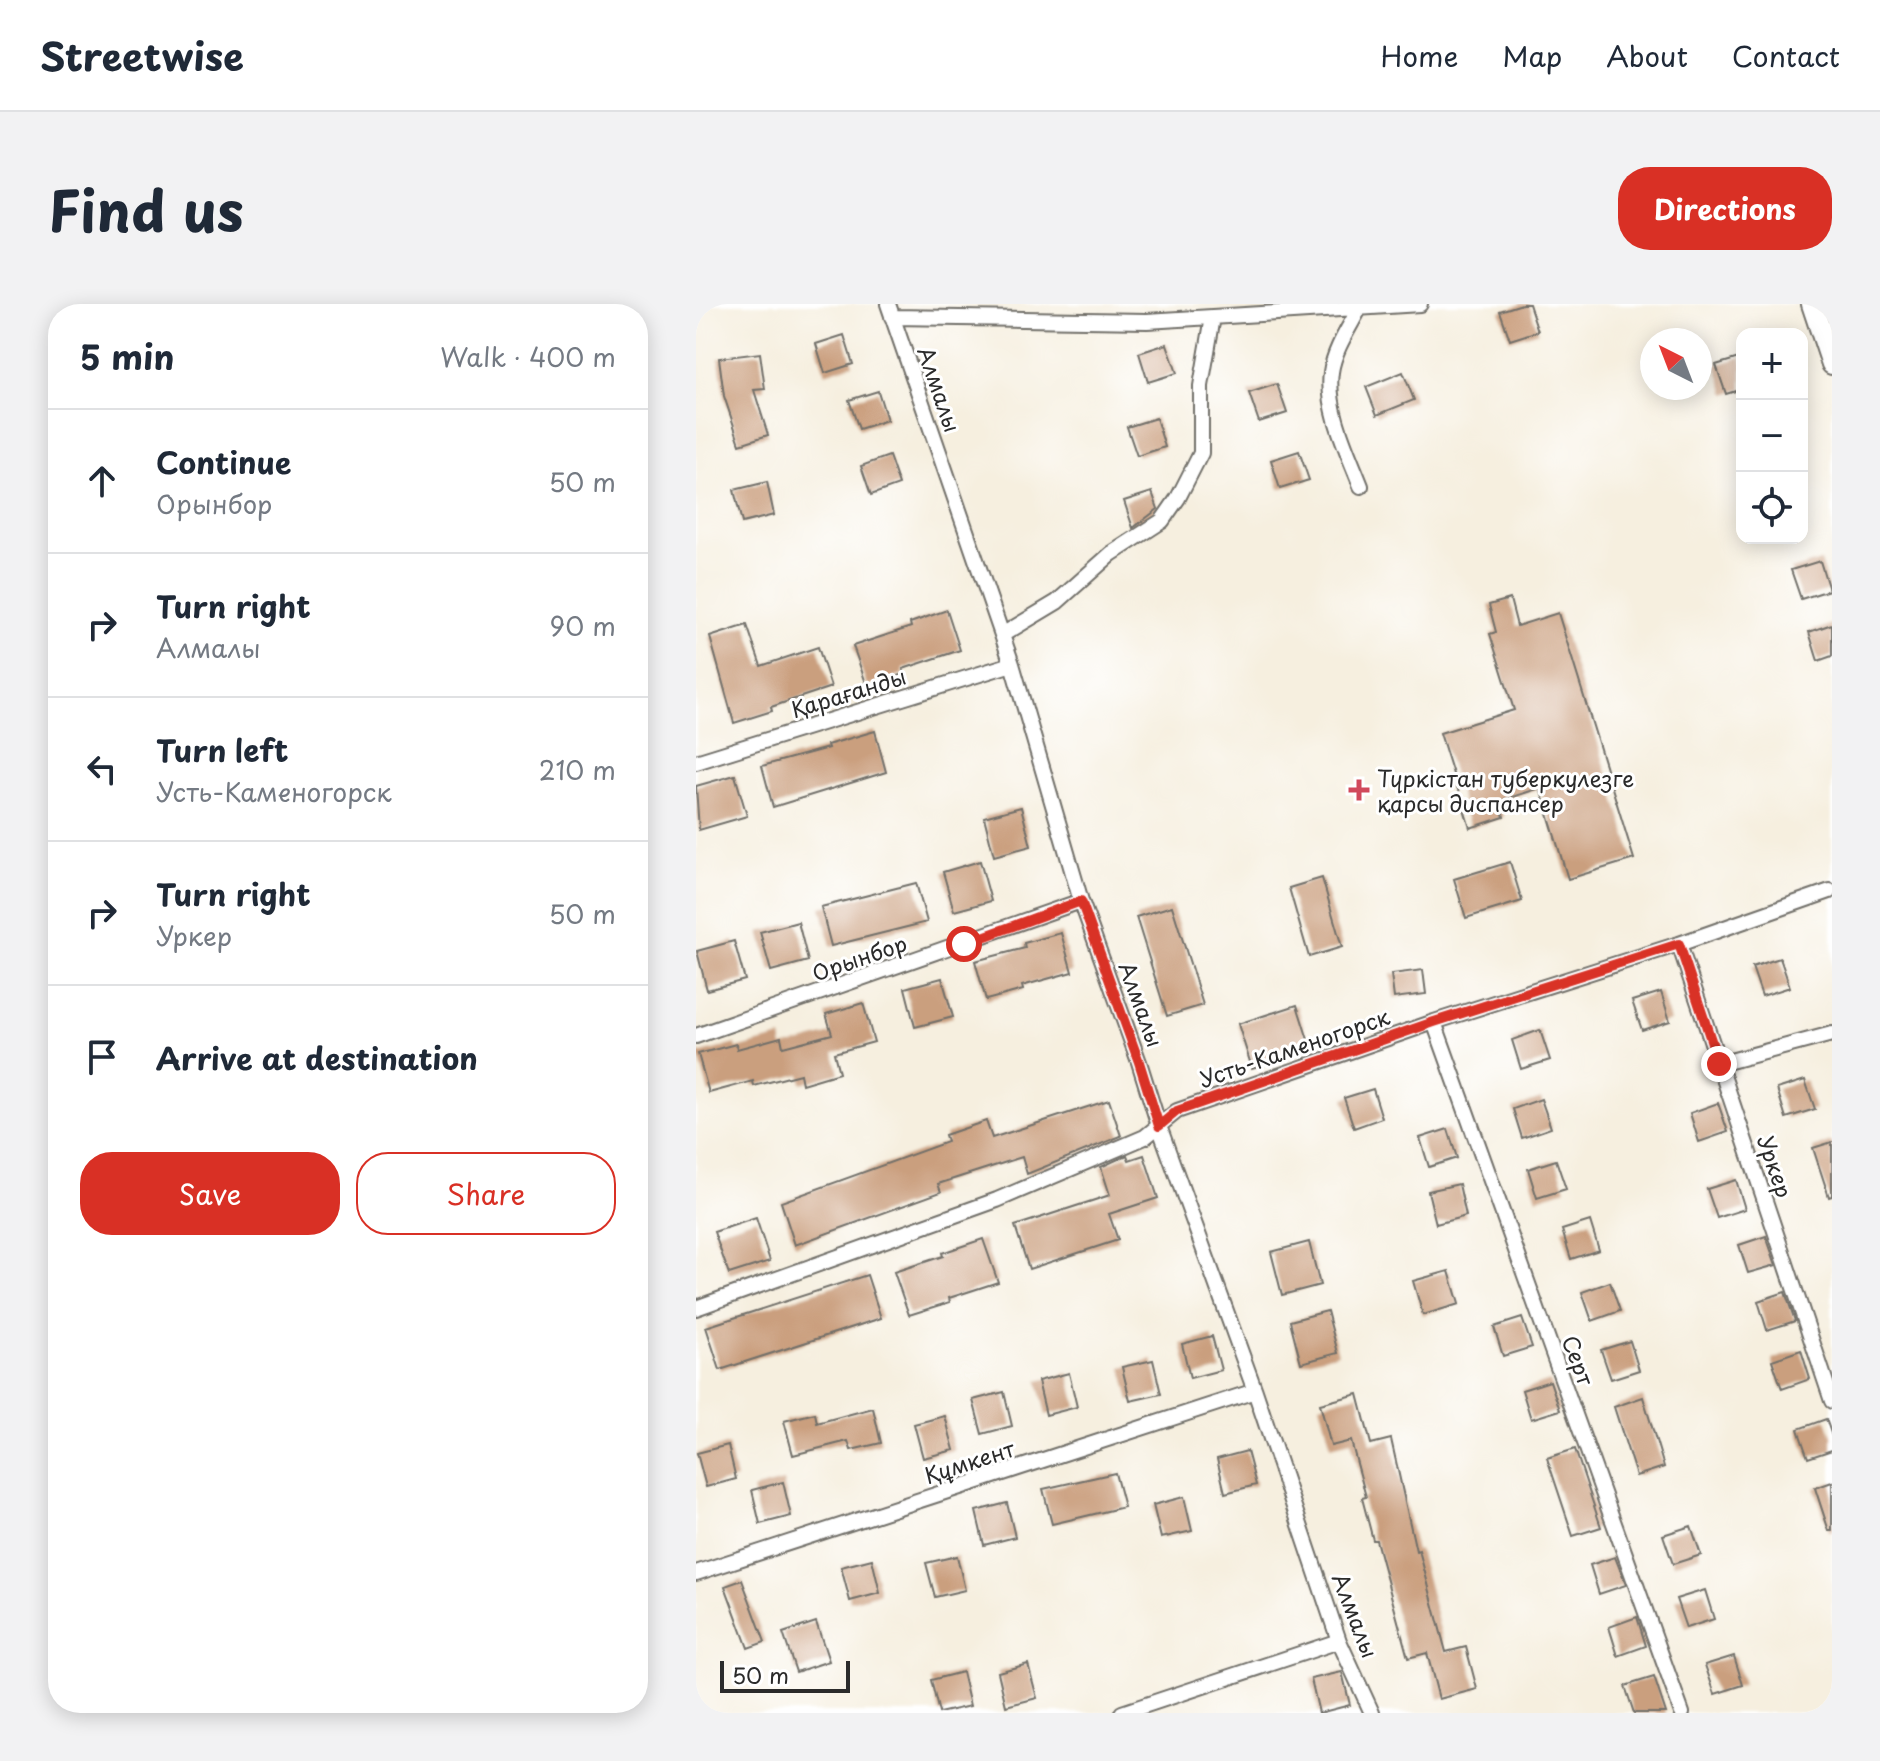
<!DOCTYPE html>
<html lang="en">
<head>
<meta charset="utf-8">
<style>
  :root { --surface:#fff; --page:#f2f2f3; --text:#1f2937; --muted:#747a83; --line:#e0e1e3; --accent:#d93025 }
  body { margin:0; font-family:"Playpen Sans",sans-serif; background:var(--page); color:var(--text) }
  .controls { position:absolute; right:24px; top:24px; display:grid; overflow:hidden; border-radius:16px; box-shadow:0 4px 20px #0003 }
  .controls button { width:72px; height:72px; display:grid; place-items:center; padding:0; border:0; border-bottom:2px solid var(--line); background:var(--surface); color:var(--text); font:40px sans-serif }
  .compass { position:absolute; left:944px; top:24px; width:72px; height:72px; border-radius:50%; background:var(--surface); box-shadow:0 4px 20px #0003; rotate:318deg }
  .scale { position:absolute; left:24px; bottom:20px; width:130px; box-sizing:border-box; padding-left:8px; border:4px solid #2b2b2b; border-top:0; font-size:22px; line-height:28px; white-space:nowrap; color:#2b2b2b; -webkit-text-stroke:6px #fff; paint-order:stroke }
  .stop { position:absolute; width:24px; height:24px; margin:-18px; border:6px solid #d93025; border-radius:50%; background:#fff }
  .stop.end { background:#d93025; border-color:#fff; box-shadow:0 2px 8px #0008 }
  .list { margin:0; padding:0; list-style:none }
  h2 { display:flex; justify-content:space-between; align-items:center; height:104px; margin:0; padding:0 32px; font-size:34px }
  h2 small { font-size:26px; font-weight:400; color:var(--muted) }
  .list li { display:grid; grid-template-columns:52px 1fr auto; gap:24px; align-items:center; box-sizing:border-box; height:144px; padding:0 32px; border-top:2px solid var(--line) }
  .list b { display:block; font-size:30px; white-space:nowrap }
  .list p { margin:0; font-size:26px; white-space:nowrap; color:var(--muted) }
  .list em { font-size:26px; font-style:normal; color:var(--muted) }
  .actions { display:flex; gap:16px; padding:24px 32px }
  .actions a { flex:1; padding:18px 0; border:2px solid var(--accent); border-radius:32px; text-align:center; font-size:28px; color:var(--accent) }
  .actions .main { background:var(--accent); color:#fff }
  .icon { flex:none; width:44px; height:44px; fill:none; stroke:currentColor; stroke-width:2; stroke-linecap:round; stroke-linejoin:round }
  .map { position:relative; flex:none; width:1136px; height:1409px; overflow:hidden; border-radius:32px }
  header { display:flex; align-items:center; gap:48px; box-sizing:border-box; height:112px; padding:0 40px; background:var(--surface); border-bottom:2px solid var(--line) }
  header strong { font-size:38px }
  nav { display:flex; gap:44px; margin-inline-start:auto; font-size:28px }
  .intro { display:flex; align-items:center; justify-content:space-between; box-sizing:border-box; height:192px; padding:0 48px }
  h1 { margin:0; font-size:56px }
  .button { padding:20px 36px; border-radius:32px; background:var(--accent); color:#fff; font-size:28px; font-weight:700 }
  main { display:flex; gap:48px; padding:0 48px }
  aside { flex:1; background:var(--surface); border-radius:32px; box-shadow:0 4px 20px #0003 }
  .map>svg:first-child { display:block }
  .building { fill:#ca9f7e }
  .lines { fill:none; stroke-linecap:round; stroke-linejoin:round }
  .minor-casing { stroke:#72706a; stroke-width:18 }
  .secondary-casing { stroke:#72706a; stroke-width:24 }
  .minor { stroke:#fff; stroke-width:14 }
  .secondary { stroke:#fff; stroke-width:20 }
  .route { stroke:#d93025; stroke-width:10 }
  .poi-dot { fill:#d1495b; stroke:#fff; stroke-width:3 }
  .labels { text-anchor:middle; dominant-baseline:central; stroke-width:6; stroke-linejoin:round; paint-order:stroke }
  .street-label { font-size:22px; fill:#2b2b2b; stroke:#fff }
  .poi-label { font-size:22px; fill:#2b2b2b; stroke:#fff; text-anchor:start }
</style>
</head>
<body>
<header>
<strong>Streetwise</strong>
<nav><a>Home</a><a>Map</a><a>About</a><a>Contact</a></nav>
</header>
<div class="intro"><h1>Find us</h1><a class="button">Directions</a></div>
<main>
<aside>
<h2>5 min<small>Walk · 400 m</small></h2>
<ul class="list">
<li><svg class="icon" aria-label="ahead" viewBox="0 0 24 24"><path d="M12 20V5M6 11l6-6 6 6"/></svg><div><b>Continue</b><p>Орынбор</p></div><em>50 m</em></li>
<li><svg class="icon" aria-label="right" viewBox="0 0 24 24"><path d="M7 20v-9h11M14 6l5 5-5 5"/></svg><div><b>Turn right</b><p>Алмалы</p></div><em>90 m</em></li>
<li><svg class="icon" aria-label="left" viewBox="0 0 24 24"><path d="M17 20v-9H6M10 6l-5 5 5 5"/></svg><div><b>Turn left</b><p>Усть-Каменогорск</p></div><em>210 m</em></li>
<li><svg class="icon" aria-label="right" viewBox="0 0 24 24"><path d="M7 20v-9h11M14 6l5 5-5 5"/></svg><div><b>Turn right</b><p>Уркер</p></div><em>50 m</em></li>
<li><svg class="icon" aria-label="arrive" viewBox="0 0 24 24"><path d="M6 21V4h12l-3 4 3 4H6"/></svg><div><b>Arrive at destination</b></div></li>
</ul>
<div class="actions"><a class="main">Save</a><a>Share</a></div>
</aside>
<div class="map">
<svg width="1136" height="1409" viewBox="0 0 1136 1409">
  <rect width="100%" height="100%" fill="#fff"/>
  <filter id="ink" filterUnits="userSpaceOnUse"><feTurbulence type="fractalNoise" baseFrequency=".0125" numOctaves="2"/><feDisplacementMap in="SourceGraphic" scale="16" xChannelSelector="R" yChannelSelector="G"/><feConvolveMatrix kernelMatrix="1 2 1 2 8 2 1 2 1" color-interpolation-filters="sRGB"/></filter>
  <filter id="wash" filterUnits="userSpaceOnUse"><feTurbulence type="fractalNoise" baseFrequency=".006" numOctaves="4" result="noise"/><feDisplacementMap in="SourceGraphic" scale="32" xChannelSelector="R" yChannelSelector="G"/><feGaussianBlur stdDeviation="1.8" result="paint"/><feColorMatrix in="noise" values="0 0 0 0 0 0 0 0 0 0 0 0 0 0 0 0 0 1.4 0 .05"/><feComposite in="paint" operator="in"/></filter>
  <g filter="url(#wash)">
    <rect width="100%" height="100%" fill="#f6efdf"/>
    <g id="blocks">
      <!-- building -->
      <path class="building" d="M826,0H833L842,27L814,36L804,7Z
        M148,31L157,60L129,69L120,40Z
        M471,40L481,69L452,78L443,49Z
        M64,49L69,85L58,86L72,131L44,140L28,92L23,54Z
        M1046,53V85L1030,90L1020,61Z
        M707,68L718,96L681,111L670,83Z
        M581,80L591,109L563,118L553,89Z
        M182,87L191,116L163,125L153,96Z
        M460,114L469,143L441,152L431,123Z
        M603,147L613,176L584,185L575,156Z
        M193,152L203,181L175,191L165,162Z
        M71,178L78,211L46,219L38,186Z
        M456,188L462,205L437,224L428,197Z
        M1124,257L1133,286L1105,295L1095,266Z
        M814,295L821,322L862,309L938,555L872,575L844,484L804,497L808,513L774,524L744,429L818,406L794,330L800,328L793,301Z
        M251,306L264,346L207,365L208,370L171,382L157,342L215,323L214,319Z
        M1136,320V352L1122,357L1113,328Z
        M51,321L65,362L122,343L135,383L75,403L76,407L38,419L14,333Z
        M179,427L190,468L77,503L66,462L132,444L131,441Z
        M39,471L51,512L3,526L0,482Z
        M325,503L335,542L298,552L288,513Z
        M284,557L295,597L258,607L247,568Z
        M814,558L826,597L770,614L758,575Z
        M626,574L646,643L613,653L593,584Z
        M220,579L231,618L135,642L125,603Z
        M476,602L507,701L471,712L440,613Z
        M102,618L112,657L75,667L64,628Z
        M365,629L376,668L326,682L327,686L290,696L279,657L329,644L328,639Z
        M38,637L49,676L11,686L1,647Z
        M1084,654L1094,683L1066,692L1056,663Z
        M727,666L730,690L698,694L695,670Z
        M246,674L257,713L219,723L209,684Z
        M965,688L974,717L946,726L936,697Z
        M167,699L178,738L138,749L143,769L106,780L104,770L58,782L57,777L13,789L2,750L40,740L41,745L85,733L87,743L136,730L130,710Z
        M601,701L615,745L556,764L542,720Z
        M844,726L854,756L825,765L816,736Z
        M1109,776L1119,805L1090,814L1081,785Z
        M677,785L686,814L658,824L648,794Z
        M845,795L855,824L826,834L817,805Z
        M413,796L425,832L331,870L326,853L242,880L245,888L99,941L85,898L251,838L249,831L290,817L296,834Z
        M1022,799L1032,828L1003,838L994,809Z
        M752,825L761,854L733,863L724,834Z
        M1136,838V892L1133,893L1117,844Z
        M431,851L433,856L448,851L462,894L413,910L422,936L333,965L319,922L414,891L405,863Z
        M860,856L870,885L841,894L832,865Z
        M1040,876L1049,905L1021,914L1011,885Z
        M763,880L770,912L740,920L732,887Z
        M60,914L74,957L33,970L18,928Z
        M894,917L903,946L875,955L866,926Z
        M1070,932L1080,961L1052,969L1043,941Z
        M287,935L302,978L253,994L254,998L213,1011L198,968L247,952L246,949Z
        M613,938L624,981L586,991L575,948Z
        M753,967L763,1000L727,1011L717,977Z
        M171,971L185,1014L24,1066L10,1023Z
        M914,978L924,1007L896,1017L886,988Z
        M1089,988L1099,1017L1071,1026L1062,997Z
        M631,1007L642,1049L605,1059L594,1017Z
        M826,1014L836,1043L807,1052L798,1023Z
        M516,1032L525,1066L494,1074L486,1040Z
        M934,1037L943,1066L915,1075L905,1046Z
        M1105,1046L1114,1075L1086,1085L1076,1056Z
        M457,1056L465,1090L434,1097L426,1063Z
        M373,1069L381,1103L350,1111L342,1077Z
        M854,1077L864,1106L835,1115L826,1086Z
        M308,1088L316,1122L286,1130L277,1096Z
        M662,1090L675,1140L695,1135L720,1247L723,1246L750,1348L770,1343L781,1385L743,1395L731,1349L712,1354L680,1236H677L666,1194L670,1193L655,1137L635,1142L624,1100Z
        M947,1093L968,1163L940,1172L918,1103Z
        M177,1104L185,1139L155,1146L152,1137L97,1151L88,1117L119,1109L121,1119Z
        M249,1112L258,1146L227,1154L218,1120Z
        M1130,1115L1136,1132V1146L1112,1154L1102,1125Z
        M32,1141L40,1175L10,1183L1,1149Z
        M879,1145L905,1223L877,1232L851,1154Z
        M551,1147L560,1181L529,1189L521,1155Z
        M419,1169L428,1203L356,1220L347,1185Z
        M87,1178L95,1212L64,1220L56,1186Z
        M1136,1178V1227H1133L1119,1184Z
        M488,1193L496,1227L465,1234L457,1201Z
        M311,1199L319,1233L288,1241L280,1207Z
        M995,1222L1005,1251L977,1260L967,1231Z
        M261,1252L269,1286L239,1293L230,1259Z
        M919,1253L930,1281L903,1290L894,1261Z
        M176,1255L184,1289L154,1297L145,1263Z
        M46,1276L69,1338L52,1344L29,1282Z
        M1009,1286L1018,1315L990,1324L980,1295Z
        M941,1313L950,1342L922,1352L913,1323Z
        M120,1318L133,1357L100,1368L87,1329Z
        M1038,1352L1047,1381L1019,1390L1009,1361Z
        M332,1360L341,1394L310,1402L302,1368Z
        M266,1368L274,1402L243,1409L235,1376Z
        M646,1368L654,1401L623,1409L615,1375Z
        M958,1373L970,1409H938L929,1382Z"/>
    </g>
  </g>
  <g filter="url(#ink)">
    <use href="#blocks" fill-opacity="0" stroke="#72706a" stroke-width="2"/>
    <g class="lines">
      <defs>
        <path id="minor" d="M192,0L316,360L385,597L443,758L463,822L559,1087L643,1337L676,1409
          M663,5C653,24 638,46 635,68C630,105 652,148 665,182
          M196,13L451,17L724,0
          M306,331L361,298L415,250L466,217L482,194L505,149V82L517,13
          M0,458L316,360
          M983,640L1136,1097
          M738,718L986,1409
          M0,732L385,597
          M1023,760L1136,730
          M0,1004L301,896L449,833L481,807L738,718L983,640L1134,587
          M0,1269L559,1087
          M426,1409L643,1337"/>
        <path id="secondary" d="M1116,0L1136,60
          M1136,0V1"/>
      </defs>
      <!-- minor casing -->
      <use href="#minor" class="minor-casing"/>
      <!-- secondary casing -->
      <use href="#secondary" class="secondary-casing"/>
      <!-- minor -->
      <use href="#minor" class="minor"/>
      <!-- secondary -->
      <use href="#secondary" class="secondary"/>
    </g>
  </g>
  <g class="lines" filter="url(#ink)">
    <!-- route -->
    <path class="route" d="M268,640L385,597L443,758L463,822L481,807L738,718L983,640L1023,760"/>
  </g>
  <!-- markers -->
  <path class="poi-dot" d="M659 474h8v8h8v8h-8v8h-8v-8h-8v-8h8z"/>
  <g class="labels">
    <!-- street labels -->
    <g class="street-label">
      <text transform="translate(244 85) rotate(71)">Алмалы</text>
      <text transform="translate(152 388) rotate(-17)">Қарағанды</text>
      <text transform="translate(163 653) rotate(-19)">Орынбор</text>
      <text transform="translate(446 700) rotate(70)">Алмалы</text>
      <text transform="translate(598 743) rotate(-19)">Усть-Каменогорск</text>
      <text transform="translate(1080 862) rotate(71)">Уркер</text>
      <text transform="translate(883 1056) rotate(70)">Серт</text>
      <text transform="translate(273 1157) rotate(-18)">Құмкент</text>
      <text transform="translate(660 1311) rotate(69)">Алмалы</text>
    </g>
    <!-- poi labels -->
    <g class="poi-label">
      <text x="681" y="473">Түркістан туберкулезге<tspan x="681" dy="25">қарсы диспансер</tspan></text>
    </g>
  </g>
</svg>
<div class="controls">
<button>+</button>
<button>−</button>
<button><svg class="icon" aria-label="locate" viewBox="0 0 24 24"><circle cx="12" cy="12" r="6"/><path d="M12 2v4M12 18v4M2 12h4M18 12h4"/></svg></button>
</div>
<svg class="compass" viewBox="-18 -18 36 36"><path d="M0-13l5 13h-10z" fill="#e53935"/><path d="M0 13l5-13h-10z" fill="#747a83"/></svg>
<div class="scale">50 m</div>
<div class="stop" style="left:268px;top:640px"></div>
<div class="stop end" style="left:1023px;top:760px"></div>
</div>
</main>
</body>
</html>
